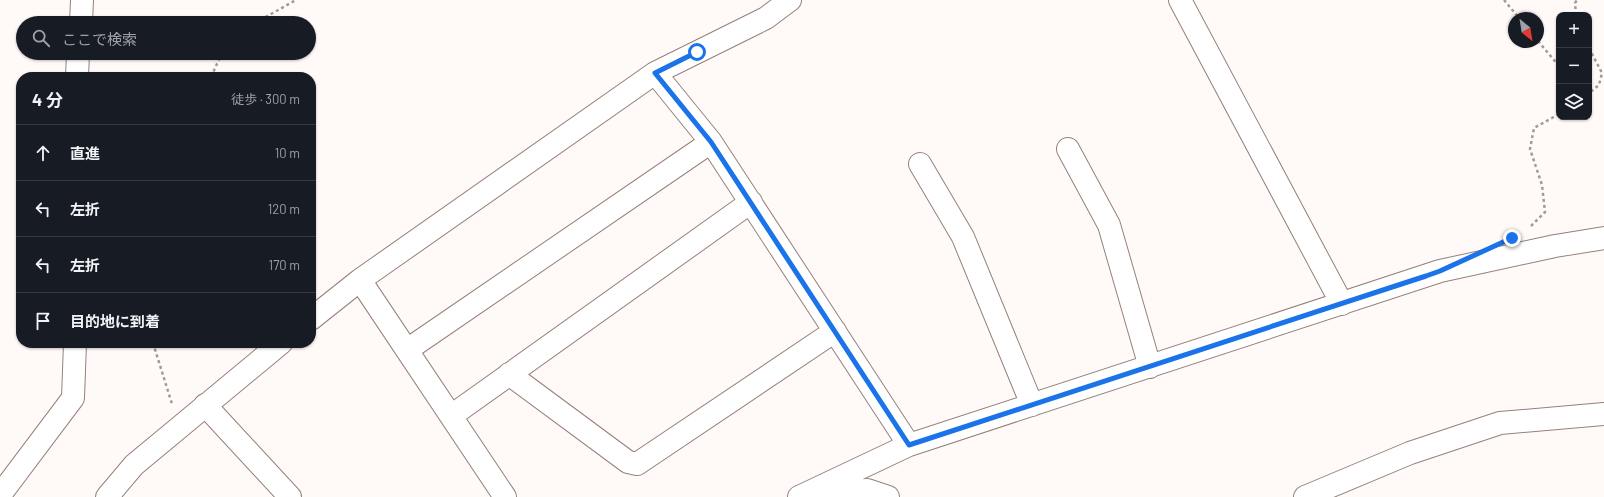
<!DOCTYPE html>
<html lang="ja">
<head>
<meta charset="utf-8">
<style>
  :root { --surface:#171b24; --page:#242831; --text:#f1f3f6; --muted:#9ea1a6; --line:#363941 }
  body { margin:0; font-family:Barlow,"Noto Sans JP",sans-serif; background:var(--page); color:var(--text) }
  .controls { position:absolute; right:12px; top:12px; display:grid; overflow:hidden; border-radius:8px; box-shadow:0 1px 3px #0004 }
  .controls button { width:36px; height:36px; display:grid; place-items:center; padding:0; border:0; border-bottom:1px solid var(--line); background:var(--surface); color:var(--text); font:20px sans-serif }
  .compass { position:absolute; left:1508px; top:12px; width:36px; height:36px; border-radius:50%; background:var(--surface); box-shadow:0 1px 3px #0004; rotate:150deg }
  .stop { position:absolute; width:12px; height:12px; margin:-9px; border:3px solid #1a73e8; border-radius:50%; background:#fff }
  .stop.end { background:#1a73e8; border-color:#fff; box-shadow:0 1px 4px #0008 }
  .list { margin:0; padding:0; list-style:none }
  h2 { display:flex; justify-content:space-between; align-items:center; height:52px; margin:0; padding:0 16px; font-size:17px }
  h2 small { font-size:13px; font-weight:400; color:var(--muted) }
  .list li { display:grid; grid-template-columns:26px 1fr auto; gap:12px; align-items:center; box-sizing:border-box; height:56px; padding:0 16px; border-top:1px solid var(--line) }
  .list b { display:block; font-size:15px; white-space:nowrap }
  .list em { font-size:13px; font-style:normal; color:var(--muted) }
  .icon { flex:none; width:22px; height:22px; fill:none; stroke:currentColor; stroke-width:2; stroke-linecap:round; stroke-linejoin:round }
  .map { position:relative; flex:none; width:1604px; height:497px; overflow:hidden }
  .search { position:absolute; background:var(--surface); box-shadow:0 1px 3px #0004; left:16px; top:16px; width:300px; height:44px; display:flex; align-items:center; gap:10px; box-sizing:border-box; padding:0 14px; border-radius:22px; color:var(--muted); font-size:15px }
  .panel { position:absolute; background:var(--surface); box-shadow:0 1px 3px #0004; left:16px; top:72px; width:300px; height:276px; border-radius:16px }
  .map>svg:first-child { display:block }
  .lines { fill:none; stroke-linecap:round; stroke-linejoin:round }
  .minor-casing { stroke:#958179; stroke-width:24 }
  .path { stroke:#a19b98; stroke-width:2.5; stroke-dasharray:3 3; stroke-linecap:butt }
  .minor { stroke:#fff; stroke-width:22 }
  .route { stroke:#1a73e8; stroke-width:5 }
</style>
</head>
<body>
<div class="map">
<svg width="1604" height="497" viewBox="0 0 1604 497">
  <rect width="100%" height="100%" fill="#fffaf8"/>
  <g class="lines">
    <defs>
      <path id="minor" d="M1180,0L1342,304
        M81,23L82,0
        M655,73L711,142L909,445
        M77,77L78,53
        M1068,149L1109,225L1150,367
        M920,164L963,237L1032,405
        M360,280L505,497
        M311,319L360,280L655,73L766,18L790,0
        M407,350L711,142
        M509,374L628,462L637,464L835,331
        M205,405L290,497
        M451,416L751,202
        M820,492L867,490L888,497
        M0,495L73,398L75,343
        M107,497L134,465L281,343
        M799,497L909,445L1440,271L1555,246L1604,238
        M1305,497L1410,453L1500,423L1604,414"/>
    </defs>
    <!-- minor casing -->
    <use href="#minor" class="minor-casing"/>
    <!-- path -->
    <path class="path" d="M1504,0L1519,18
      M1576,15L1575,3L1577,0
      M255,23L296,0
      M1538,41L1559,66
      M1589,48L1602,73L1599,85L1589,93
      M211,77L222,53
      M1531,226L1545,212L1542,185L1530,149L1534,128L1559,114
      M153,343L172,404"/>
    <!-- minor -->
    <use href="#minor" class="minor"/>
  </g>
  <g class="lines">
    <!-- route -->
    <path class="route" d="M697,52L655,73L711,142L909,445L1426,276L1440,271L1512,238"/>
  </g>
</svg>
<div class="controls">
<button>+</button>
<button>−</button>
<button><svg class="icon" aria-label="layers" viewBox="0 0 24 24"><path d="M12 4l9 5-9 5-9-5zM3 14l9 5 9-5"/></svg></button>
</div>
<svg class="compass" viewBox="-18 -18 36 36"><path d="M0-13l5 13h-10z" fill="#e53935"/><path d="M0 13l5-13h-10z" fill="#9ea1a6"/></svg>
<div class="stop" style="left:697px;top:52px"></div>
<div class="stop end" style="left:1512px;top:238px"></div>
<div class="search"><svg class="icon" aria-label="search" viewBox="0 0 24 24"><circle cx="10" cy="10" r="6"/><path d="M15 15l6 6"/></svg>ここで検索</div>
<section class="panel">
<h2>4 分<small>徒歩 · 300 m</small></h2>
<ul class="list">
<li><svg class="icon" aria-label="ahead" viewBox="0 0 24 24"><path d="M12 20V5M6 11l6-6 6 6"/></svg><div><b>直進</b></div><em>10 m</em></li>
<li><svg class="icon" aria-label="left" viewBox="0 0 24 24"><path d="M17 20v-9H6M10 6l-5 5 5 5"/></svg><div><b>左折</b></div><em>120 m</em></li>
<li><svg class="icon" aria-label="left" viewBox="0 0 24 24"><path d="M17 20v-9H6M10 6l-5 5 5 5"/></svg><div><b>左折</b></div><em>170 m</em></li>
<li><svg class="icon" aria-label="arrive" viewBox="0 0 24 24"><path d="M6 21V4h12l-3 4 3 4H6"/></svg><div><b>目的地に到着</b></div></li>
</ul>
</section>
</div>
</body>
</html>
